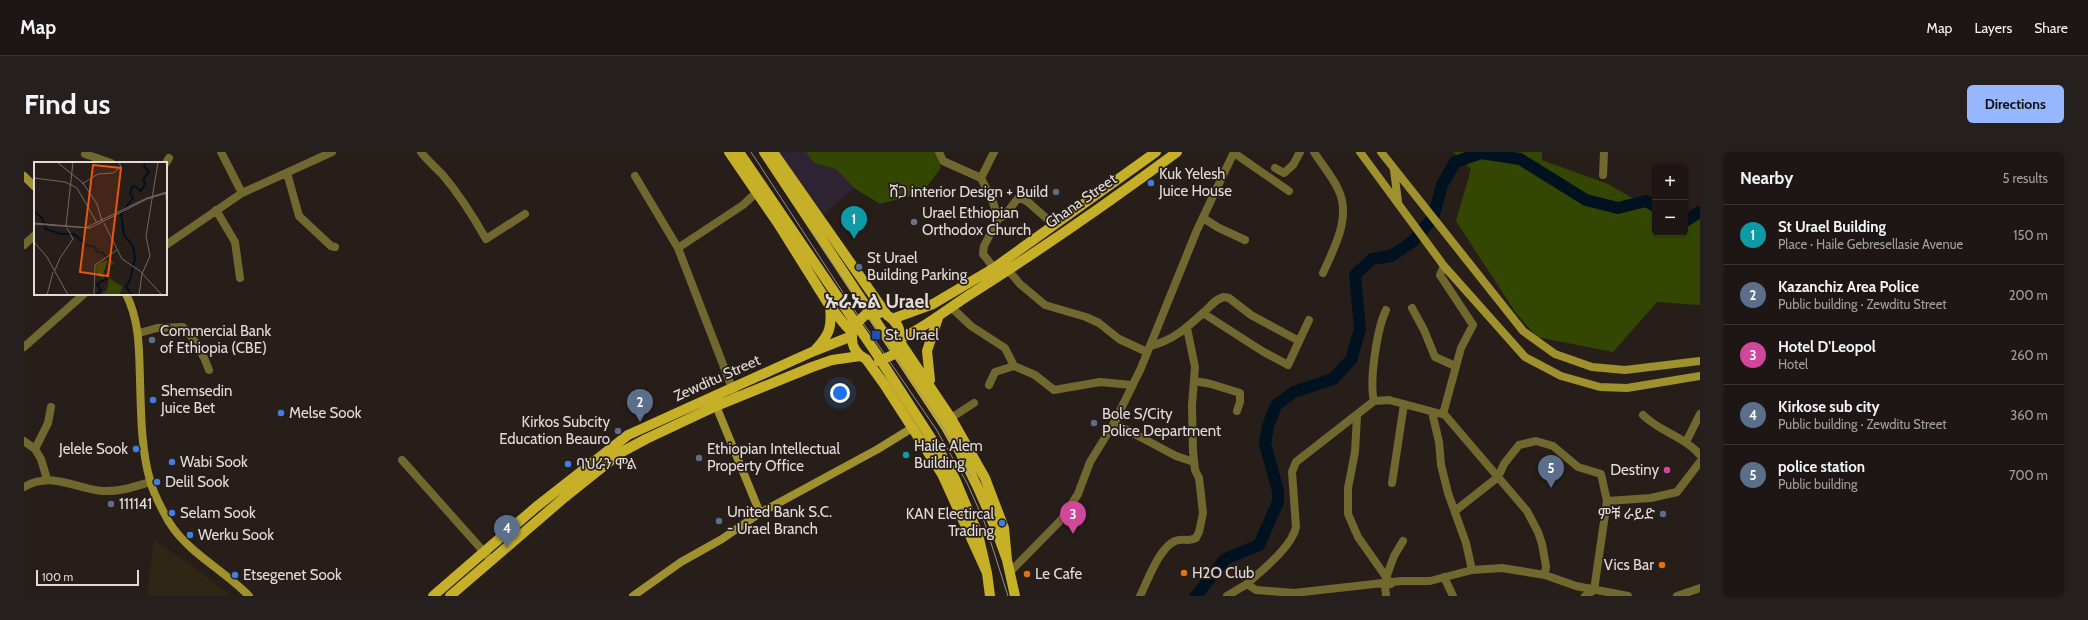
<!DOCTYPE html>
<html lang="en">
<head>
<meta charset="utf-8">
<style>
  :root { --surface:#1d1614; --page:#251f1d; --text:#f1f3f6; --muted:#a09fa0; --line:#3b3534; --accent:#96b6fd }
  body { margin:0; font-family:Cabin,"Noto Sans Ethiopic",sans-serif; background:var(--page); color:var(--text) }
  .controls { position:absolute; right:12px; top:12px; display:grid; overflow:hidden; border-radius:6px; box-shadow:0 1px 3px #0004 }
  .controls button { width:36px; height:36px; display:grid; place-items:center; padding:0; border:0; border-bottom:1px solid var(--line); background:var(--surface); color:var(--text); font:20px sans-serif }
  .scale { position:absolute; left:12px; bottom:10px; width:103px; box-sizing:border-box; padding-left:4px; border:2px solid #e2dbd8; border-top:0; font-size:11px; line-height:14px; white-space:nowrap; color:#e2dbd8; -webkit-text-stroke:3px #271e1a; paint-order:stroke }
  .you { position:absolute; left:816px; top:241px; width:14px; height:14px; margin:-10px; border:3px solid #fff; border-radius:50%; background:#1a73e8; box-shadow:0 0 0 6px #1a73e833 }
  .badge { display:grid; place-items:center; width:26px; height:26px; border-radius:50%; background:var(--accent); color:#fff; font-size:13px; font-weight:700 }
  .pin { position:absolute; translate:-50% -33px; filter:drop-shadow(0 1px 2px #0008) }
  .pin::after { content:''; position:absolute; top:21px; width:14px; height:12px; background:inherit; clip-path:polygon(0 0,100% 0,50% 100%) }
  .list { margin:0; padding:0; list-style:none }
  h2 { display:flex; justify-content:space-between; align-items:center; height:52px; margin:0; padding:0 16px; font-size:17px }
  h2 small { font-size:13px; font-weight:400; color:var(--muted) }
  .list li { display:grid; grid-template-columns:26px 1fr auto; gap:12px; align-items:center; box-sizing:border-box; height:60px; padding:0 16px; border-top:1px solid var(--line) }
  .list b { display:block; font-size:15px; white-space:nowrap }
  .list p { margin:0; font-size:13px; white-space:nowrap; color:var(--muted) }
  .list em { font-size:13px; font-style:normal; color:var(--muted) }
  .map { position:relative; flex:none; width:1676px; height:444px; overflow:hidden; border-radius:6px }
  header { display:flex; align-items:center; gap:24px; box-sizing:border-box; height:56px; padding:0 20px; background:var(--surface); border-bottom:1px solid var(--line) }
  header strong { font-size:19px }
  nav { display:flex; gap:22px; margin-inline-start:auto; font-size:14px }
  .intro { display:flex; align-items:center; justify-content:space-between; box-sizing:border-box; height:96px; padding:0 24px }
  h1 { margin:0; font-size:28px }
  .button { padding:10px 18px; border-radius:6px; background:var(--accent); color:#111; font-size:14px; font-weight:700 }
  main { display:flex; gap:24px; padding:0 24px }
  aside { flex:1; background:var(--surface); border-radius:6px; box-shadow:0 1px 3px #0004 }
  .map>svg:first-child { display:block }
  .commercial { fill:#2d2332 }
  .education { fill:#2f2616 }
  .green { fill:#334703 }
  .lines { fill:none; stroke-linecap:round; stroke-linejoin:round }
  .river { stroke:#001120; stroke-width:12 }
  .minor { stroke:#716830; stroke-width:8 }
  .tertiary { stroke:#716830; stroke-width:8 }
  .secondary { stroke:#a0912f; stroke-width:8 }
  .primary { stroke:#c5b028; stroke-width:10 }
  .tram { stroke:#978f8b; stroke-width:1 }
  .primary-bridge { stroke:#c5b028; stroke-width:10 }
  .shop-dot { fill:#3f7fe0; stroke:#271e1a; stroke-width:1.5 }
  .service-dot { fill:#5c6f8a; stroke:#271e1a; stroke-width:1.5 }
  .worship-dot { fill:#6b7280; stroke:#271e1a; stroke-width:1.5 }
  .transit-dot { fill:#1a4fb4; stroke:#271e1a; stroke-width:1.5 }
  .culture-dot { fill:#0f9aa8; stroke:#271e1a; stroke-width:1.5 }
  .hotel-dot { fill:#d1479c; stroke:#271e1a; stroke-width:1.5 }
  .food-dot { fill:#e8710a; stroke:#271e1a; stroke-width:1.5 }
  .labels { text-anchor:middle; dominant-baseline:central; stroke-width:3.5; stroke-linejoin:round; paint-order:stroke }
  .poi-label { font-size:15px; fill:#e2dbd8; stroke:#271e1a; text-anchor:start }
  .street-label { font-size:15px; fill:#e2dbd8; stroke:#271e1a }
  .district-label { font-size:19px; font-weight:bold; fill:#e2dbd8; stroke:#271e1a }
  .inset-river { fill:none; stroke:#001120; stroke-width:2 }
  .inset-road { fill:none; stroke:#726a66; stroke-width:1 }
  .view { fill:#e8590c; fill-opacity:0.15; stroke:#e8590c; stroke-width:2 }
  .inset-edge { fill:none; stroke:#e2dbd8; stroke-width:2 }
</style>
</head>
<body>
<header>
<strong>Map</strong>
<nav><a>Map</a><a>Layers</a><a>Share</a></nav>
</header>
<div class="intro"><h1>Find us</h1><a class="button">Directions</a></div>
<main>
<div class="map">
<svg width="1676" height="444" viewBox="0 0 1676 444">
  <rect width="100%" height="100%" fill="#271e1a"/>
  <!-- commercial -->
  <path class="commercial" d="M752,0H782L790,11L812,17L830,36L797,65Z"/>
  <!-- education -->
  <path class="education" d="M130,388L172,416L207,444H123Z"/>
  <!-- green -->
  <path class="green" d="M782,0H911L917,16L898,41L856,52L830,36L812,17L790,11Z
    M1429,0H1518V8L1584,32L1631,59V81H1661V74L1676,63V153L1633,150L1589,200L1513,185L1492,161L1432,69L1447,17Z"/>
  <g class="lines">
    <!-- river -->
    <path class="river" d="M1661,69L1676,60
      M1172,444L1201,407L1235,393L1254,350V339L1241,292L1244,274L1252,253L1270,240L1309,227L1327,208L1336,177L1331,123L1348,107L1367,104L1388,90L1409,66L1418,33L1431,10L1457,1L1496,7L1562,48L1594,56L1622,49L1631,54"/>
    <!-- minor -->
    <path class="minor" d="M197,0L218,41
      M397,0C403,8 411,15 418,22C435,42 449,64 462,87L501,62
      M915,0L919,9L957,26L969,50L974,67
      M1290,0C1298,13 1308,24 1314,37C1328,65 1310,96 1299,121
      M1210,1L1265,39
      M61,2L87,11
      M142,11L145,6
      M1251,16L1260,21L1269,13L1276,0
      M263,21L275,64L307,94L311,95
      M1579,23L1580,0
      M611,24L654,96L710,241
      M957,26L970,0
      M192,58L211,90L216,126
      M1179,66L1195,76L1221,88
      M0,93L11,83
      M142,93L218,41L308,0
      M654,96L719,53L733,40
      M970,116L959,102L960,94L974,67L981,63L995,45L1004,50L1030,73
      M984,118L996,132L1021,153L1062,165L1075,171L1095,187L1123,200
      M927,155L947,174L981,196L990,214
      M1388,156L1400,178L1411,205L1431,214
      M1179,161L1238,199L1264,213L1285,168
      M115,181L133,176L159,175C170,186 180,203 185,218
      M1126,194C1148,189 1164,175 1180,160C1187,154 1191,147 1200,145L1205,146L1227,163L1275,189
      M0,195L60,142
      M1171,229L1187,232L1216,241V250L1213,259
      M965,233L971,220L990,214L1011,223L1030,238L1076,230L1108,233
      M1350,249C1345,229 1353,177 1362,158
      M1408,260L1415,290L1417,313L1424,341L1442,391L1448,418
      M1419,262L1437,196L1449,173L1416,123L1420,114
      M1619,263C1636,280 1661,285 1676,303
      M1333,264L1331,300L1324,336V362L1334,385L1367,432
      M927,266L950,251
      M1090,271L1152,304L1170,310
      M0,289L11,297
      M1662,290L1676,262
      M378,308L468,409
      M23,327L17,307L11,297L24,271L27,255
      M1368,331L1380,252
      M0,335C27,319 49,336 78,339C95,340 110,335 126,330
      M1583,349L1627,346L1653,340L1676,310
      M1431,359L1474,325L1480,312L1495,293L1512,289L1529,294L1554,315L1577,322L1583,349L1570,438L1561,444
      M1420,425L1429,444
      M1362,426L1370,404L1379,389
      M1361,431L1362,444
      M1223,432C1238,418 1268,395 1272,375L1268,320L1272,310L1350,249L1365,248L1421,263L1503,359L1514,380L1518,392L1522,414L1521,423
      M1116,444C1124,428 1135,396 1151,389C1158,386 1165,390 1172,386L1175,380L1179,361L1177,343L1175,326L1171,318L1169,299L1168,253L1171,215L1163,176
      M1203,444L1223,432L1232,438L1270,441L1377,429H1406L1448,418L1478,416L1521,423L1552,434L1604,444
      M1653,444L1676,436"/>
    <!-- tertiary -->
    <path class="tertiary" d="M986,420L1037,368L1054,342L1066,310L1090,271L1117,216L1173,78L1210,0"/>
    <!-- secondary -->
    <path class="secondary" d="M1336,0L1420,114L1501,205L1537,224L1576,235L1603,236L1676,224
      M1357,0L1499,179L1531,202L1568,215L1601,218L1676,209
      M1370,18L1374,50
      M0,24L11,35
      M102,142C116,170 115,198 116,228C117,259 117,298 126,328C129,342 138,357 145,370C164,401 200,418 225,444
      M690,249L736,361
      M609,444L657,410L698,387L736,361L854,297L888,276"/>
    <!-- primary -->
    <path class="primary" d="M705,0L755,73L805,153L821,173L828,180
      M715,0L852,201L916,300L931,327L954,382L963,421
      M740,0L922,275C947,318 967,361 983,408
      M749,0L863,163
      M863,163C874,170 878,180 875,192
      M868,167L909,152L970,116L1132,0
      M829,179C826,190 830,200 840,206
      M876,187C905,173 924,156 950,140C1019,96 1087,49 1153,0
      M876,190L927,266L961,326L980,376L983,408L991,444
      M792,197C806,182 808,175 806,154
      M842,207L860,232L918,322L963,421L966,444
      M906,228L903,199L914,166
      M409,444L512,355L604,283L790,199L828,184
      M426,444L541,345L596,301L622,287L692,254L788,215L808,208L836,204"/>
    <!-- tram -->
    <path class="tram" d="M727,0L833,162L912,277L943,331L960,369L984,444
      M787,79L918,274L947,325"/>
    <!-- primary-bridge -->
    <path class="primary-bridge" d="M830,174L841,163L856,161
      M855,209L871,202L875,196"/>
  </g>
  <!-- markers -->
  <g class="shop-dot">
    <circle cx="1127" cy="31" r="4"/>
    <circle cx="129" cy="248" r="4"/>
    <circle cx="257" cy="261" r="4"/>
    <circle cx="112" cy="297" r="4"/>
    <circle cx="148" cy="310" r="4"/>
    <circle cx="544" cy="312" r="4"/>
    <circle cx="133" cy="330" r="4"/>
    <circle cx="148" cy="361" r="4"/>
    <circle cx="978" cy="371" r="4"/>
    <circle cx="166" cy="383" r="4"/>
    <circle cx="211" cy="423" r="4"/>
  </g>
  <g class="service-dot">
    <circle cx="1032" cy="40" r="4"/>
    <circle cx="835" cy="115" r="4"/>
    <circle cx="128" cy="188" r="4"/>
    <circle cx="1070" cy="271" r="4"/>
    <circle cx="594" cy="279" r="4"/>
    <circle cx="675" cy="306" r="4"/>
    <circle cx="87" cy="352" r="4"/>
    <circle cx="1639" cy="362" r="4"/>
    <circle cx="695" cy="369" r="4"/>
  </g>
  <circle class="worship-dot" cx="890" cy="70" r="4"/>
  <rect class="transit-dot" x="847" y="178" width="10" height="10" rx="2"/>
  <circle class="culture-dot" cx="882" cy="303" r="4"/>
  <circle class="hotel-dot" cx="1643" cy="318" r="4"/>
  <g class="food-dot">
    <circle cx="1638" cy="413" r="4"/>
    <circle cx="1160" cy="421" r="4"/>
    <circle cx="1003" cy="422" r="4"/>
  </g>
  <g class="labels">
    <!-- poi labels -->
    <g class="poi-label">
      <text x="1135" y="22">Kuk Yelesh<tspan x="1135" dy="17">Juice House</tspan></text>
      <text x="1024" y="40" text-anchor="end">ሸጋ interior Design + Build</text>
      <text x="898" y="61">Urael Ethiopian<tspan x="898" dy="17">Orthodox Church</tspan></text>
      <text x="843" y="106">St Urael<tspan x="843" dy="17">Building Parking</tspan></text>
      <text x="136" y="179">Commercial Bank<tspan x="136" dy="17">of Ethiopia (CBE)</tspan></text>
      <text x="861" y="183">St. Urael</text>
      <text x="137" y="239">Shemsedin<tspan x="137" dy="17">Juice Bet</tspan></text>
      <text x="265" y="261">Melse Sook</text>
      <text x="1078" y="262">Bole S/City<tspan x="1078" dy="17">Police Department</tspan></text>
      <text x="586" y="270" text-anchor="end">Kirkos Subcity<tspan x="586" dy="17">Education Beauro</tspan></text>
      <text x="890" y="294">Haile Alem<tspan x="890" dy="17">Building</tspan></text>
      <text x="104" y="297" text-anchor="end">Jelele Sook</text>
      <text x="683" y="297">Ethiopian Intellectual<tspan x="683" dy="17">Property Office</tspan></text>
      <text x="156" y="310">Wabi Sook</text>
      <text x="552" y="312">ባህራን ሞል</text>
      <text x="1635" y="318" text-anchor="end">Destiny</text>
      <text x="141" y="330">Delil Sook</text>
      <text x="95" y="352">111141</text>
      <text x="703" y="360">United Bank S.C.<tspan x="703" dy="17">- Urael Branch</tspan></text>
      <text x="156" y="361">Selam Sook</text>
      <text x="970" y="362" text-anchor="end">KAN Electircal<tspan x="970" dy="17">Trading</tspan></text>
      <text x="1631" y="362" text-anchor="end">ምቹ ራይድ</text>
      <text x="174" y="383">Werku Sook</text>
      <text x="1630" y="413" text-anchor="end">Vics Bar</text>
      <text x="1168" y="421">H2O Club</text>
      <text x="1011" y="422">Le Cafe</text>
      <text x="219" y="423">Etsegenet Sook</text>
    </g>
    <!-- street labels -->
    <g class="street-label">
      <text transform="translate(1057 49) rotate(-35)">Ghana Street</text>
      <text transform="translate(693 226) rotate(-24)">Zewditu Street</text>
    </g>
    <!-- district labels -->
    <g class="district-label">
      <text x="853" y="149">ኡራኤል Urael</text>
    </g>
  </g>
  <!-- overview -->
  <g transform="translate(10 10)">
    <rect width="133" height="133" fill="#271e1a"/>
    <path d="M77,97L80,102L75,104L69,112L72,116L68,121L70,116L64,114L62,107L63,102ZM75,116L89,125L85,133H66L73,128Z" fill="#334703"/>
    <path class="inset-river" d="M0,49L8,56L12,67L27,72H40L52,83L61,85L63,90L69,91L75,98L70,113L72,117L63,122L67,128L62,133M98,133L92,125L96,118L101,96L99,84L90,73L87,52L99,36L96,31L98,25L100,24L107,29L111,22L109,17L115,10L110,4L111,0"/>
    <path class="inset-road" d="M23,0L49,21L63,42L68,59M0,16L31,20L43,26L63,61M48,22L64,12L79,11L87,5L85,0M132,32L133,47M0,61L56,66L113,37L133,31M70,61L88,97L106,109L128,133M0,62L55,66M32,64L39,0M53,65L113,36L133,30M0,80L13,95L34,133M21,108L26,96L39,77L33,66M13,133L19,110M60,133L61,103L83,88M105,133L108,112L116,94L112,74L124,0"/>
    <path class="view" d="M59,3L87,6L74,114L46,110Z"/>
    <rect width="133" height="133" class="inset-edge"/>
  </g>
</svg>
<div class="controls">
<button>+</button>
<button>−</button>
</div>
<div class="scale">100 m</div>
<div class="you"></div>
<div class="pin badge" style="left:830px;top:87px;background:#0f9aa8">1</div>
<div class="pin badge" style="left:616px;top:270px;background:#5c6f8a">2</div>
<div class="pin badge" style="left:1049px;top:382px;background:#d1479c">3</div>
<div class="pin badge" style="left:483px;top:396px;background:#5c6f8a">4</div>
<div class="pin badge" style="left:1527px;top:336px;background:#5c6f8a">5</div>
</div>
<aside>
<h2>Nearby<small>5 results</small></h2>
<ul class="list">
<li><span class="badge" style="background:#0f9aa8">1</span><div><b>St Urael Building</b><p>Place · Haile Gebresellasie Avenue</p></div><em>150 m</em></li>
<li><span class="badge" style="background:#5c6f8a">2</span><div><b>Kazanchiz Area Police</b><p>Public building · Zewditu Street</p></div><em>200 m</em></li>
<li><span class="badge" style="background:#d1479c">3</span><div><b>Hotel D'Leopol</b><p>Hotel</p></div><em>260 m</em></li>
<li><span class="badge" style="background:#5c6f8a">4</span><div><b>Kirkose sub city</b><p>Public building · Zewditu Street</p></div><em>360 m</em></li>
<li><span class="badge" style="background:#5c6f8a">5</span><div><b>police station</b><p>Public building</p></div><em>700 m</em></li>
</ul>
</aside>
</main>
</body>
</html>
